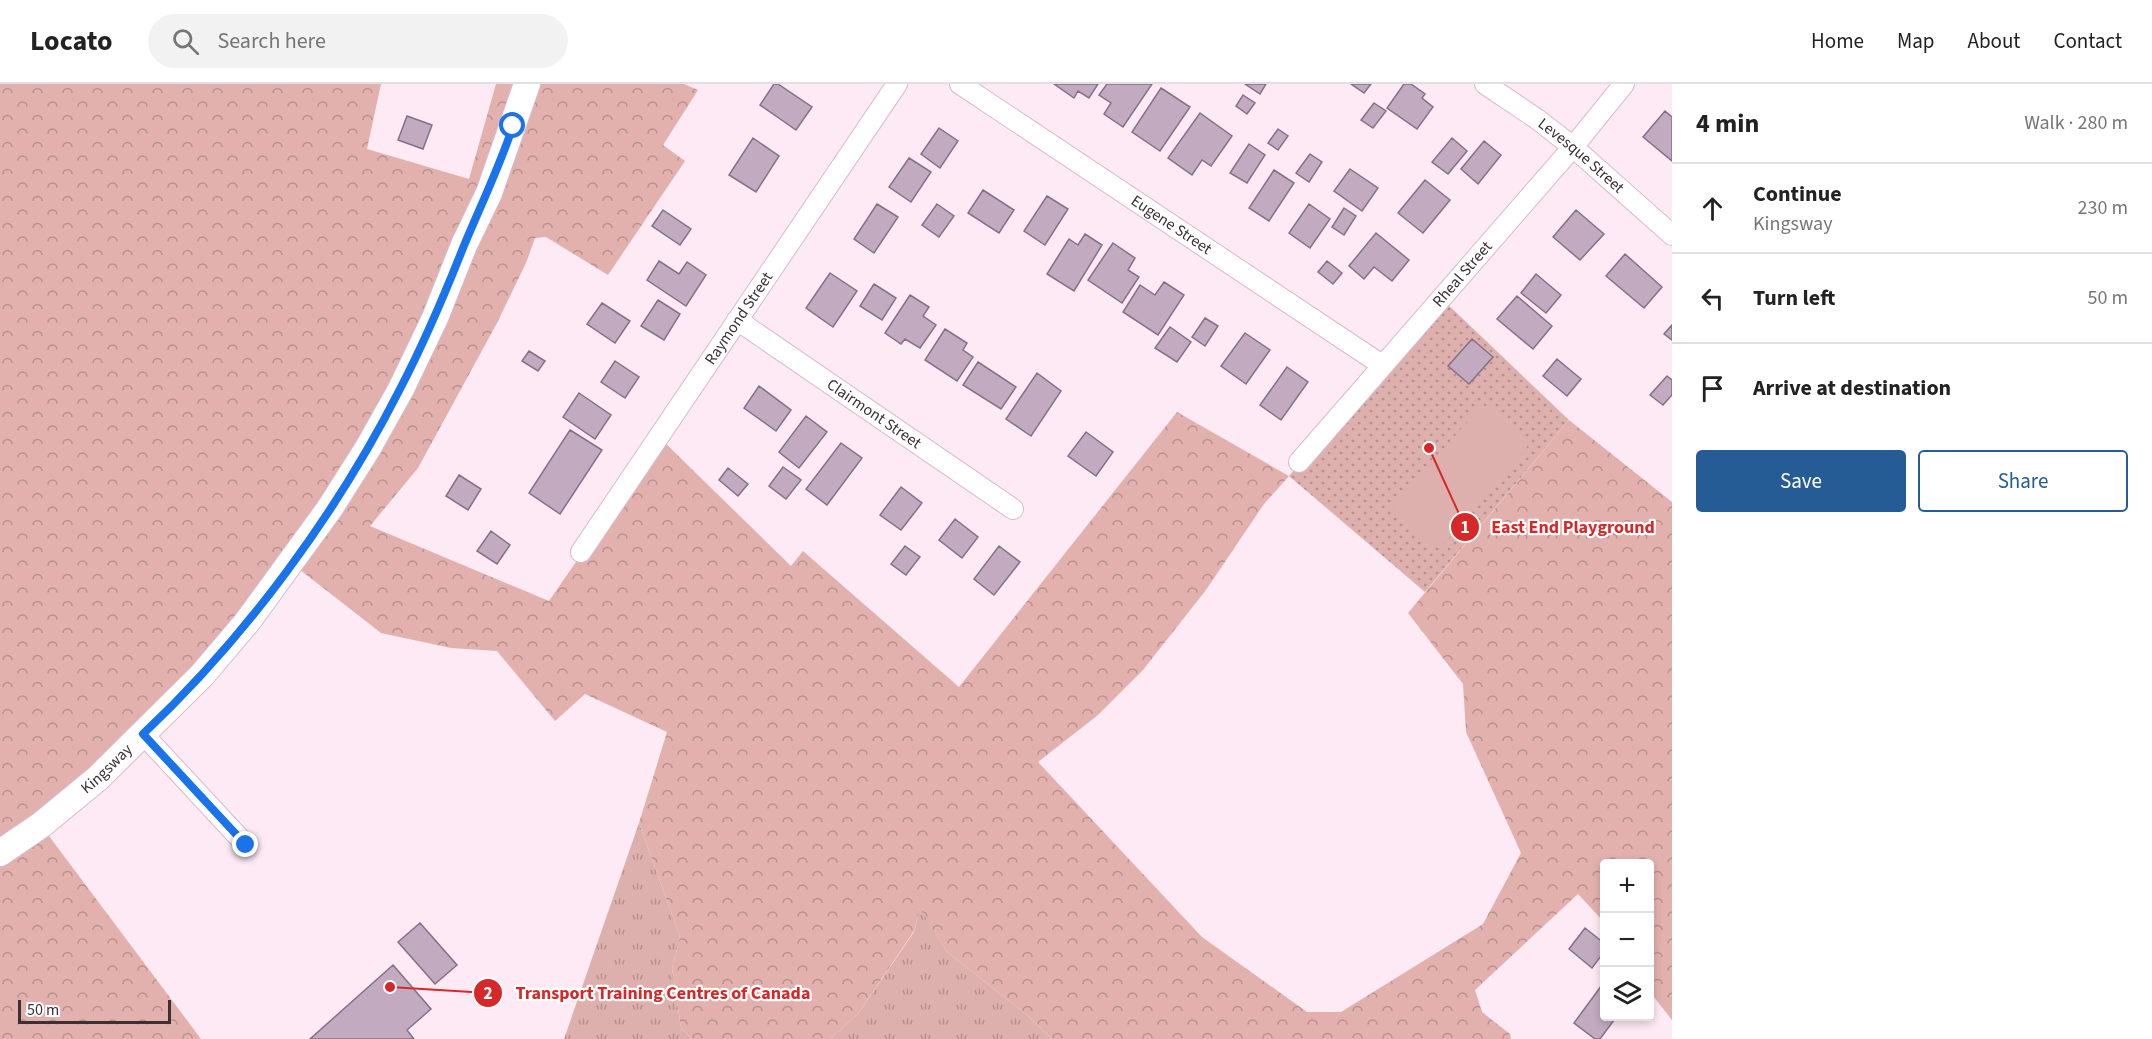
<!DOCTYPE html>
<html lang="en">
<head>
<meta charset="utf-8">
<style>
  :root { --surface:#fff; --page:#f2f2f2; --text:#222; --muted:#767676; --line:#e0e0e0; --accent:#265c95 }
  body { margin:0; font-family:"Source Sans 3",sans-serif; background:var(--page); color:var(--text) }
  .controls { position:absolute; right:18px; bottom:18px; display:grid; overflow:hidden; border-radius:6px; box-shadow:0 3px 9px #0003 }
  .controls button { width:54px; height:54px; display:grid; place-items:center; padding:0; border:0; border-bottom:2px solid var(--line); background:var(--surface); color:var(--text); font:30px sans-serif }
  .scale { position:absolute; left:18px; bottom:15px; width:153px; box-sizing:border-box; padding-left:6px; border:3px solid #3c3036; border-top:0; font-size:16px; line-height:21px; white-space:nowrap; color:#3c3036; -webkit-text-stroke:4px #fff; paint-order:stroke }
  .stop { position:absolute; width:18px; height:18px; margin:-14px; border:4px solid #1a73e8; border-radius:50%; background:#fff }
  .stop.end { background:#1a73e8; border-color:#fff; box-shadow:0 2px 6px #0008 }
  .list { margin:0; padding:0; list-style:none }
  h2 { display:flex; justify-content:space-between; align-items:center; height:78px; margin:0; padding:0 24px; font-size:26px }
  h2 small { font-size:20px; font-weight:400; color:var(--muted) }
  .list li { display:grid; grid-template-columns:39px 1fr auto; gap:18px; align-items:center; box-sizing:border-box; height:90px; padding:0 24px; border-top:2px solid var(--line) }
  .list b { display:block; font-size:22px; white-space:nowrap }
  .list p { margin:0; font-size:20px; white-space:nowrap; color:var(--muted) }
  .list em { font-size:20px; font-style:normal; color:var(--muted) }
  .actions { display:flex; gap:12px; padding:18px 24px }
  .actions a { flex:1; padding:14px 0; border:2px solid var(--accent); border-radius:6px; text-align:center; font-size:21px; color:var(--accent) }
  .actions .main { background:var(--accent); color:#fff }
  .icon { flex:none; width:33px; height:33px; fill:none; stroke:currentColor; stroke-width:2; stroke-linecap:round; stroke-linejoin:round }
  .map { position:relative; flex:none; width:1672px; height:955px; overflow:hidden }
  header { display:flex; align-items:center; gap:36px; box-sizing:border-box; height:84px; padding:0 30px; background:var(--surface); border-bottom:2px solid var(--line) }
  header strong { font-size:28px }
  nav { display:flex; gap:33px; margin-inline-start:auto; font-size:21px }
  .search { width:420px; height:54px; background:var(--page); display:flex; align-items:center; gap:15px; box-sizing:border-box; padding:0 21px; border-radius:33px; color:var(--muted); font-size:22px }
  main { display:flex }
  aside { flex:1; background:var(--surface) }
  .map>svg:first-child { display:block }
  .grass { fill:url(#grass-tufts) }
  .forest { fill:url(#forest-crowns) }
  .park { fill:url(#park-dots) }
  .garden { fill:#deb0ad }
  .building { fill:#c2aac1; stroke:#867085; stroke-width:1.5 }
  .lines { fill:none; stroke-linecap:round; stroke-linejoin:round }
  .minor-casing { stroke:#d9baca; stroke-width:22 }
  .major-casing { stroke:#d9baca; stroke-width:28 }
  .minor { stroke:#fff; stroke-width:20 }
  .major { stroke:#fff; stroke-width:26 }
  .route { stroke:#1a73e8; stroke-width:8 }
  .labels { text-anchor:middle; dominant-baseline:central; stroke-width:4.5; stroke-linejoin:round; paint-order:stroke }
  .street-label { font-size:16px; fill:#3c3036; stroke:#fff }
  .leader { fill:none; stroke:#d62828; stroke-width:2 }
  .callout-dot { fill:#d62828; stroke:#fff; stroke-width:2 }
  .mark-label { font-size:18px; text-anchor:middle; font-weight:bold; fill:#fff }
  .callout-label { font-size:18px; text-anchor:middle; font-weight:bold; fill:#d62828; stroke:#fff; stroke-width:4.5; stroke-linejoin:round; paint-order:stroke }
</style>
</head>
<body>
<header>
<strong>Locato</strong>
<div class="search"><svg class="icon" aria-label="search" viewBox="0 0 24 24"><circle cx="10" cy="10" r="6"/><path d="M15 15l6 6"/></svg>Search here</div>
<nav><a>Home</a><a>Map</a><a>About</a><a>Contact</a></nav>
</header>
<main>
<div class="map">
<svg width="1672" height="955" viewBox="0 0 1672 955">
  <defs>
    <pattern id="grass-tufts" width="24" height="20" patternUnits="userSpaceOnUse" patternTransform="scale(1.5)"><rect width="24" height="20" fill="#deb0ad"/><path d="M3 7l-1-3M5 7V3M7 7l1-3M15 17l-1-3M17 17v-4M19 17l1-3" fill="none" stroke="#b5908e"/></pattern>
    <pattern id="forest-crowns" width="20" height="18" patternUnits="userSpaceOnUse" patternTransform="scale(1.5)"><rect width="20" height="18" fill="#e2b1ad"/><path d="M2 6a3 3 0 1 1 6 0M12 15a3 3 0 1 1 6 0" fill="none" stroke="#b8908e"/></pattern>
    <pattern id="park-dots" width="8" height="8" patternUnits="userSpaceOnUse" patternTransform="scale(1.5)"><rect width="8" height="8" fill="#deb0ad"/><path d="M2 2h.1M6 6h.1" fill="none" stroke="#b5908e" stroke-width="1.8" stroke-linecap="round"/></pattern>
  </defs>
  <rect width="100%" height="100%" fill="#fdeaf4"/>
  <!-- grass -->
  <path class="grass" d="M639,739L680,853L672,884L681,944L692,955H564Z
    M920,823L947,868L1027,931L1052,955H830L858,930L914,848Z"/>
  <!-- forest -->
  <path class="forest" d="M0,0H381L367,65L469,95L496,0H684L698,6L663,61L685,77L608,191L546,153L535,154L526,179L497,239L418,384L370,442L549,517L661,355L791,482L803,467L959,603L1177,328L1289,392L1264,420L1206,506L1143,586L1098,631L1038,678L1202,853L1307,928H1341L1483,840L1521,769L1466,648L1463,600L1408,529L1569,336L1672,418V936L1650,908V780H1604V838L1578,810L1475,906L1482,928L1510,950L1511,955H1052L1027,931L947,868L920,824L914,847L858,930L830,955H692L681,944L672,884L680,853L639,739L667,648L585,610L555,637L497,567L451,564L381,549L290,478L246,537L40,740L201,955H0Z"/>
  <!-- park -->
  <path class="park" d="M1442,215L1569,336L1425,508L1289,392Z"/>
  <!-- garden -->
  <path class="garden" d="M1488,322L1526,355L1527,364L1441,463H1429L1394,431V422L1480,323Z"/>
  <!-- building -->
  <path class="building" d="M774,0H778L812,23L796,46L760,21Z
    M1054,0H1098L1089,14L1078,7L1074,14Z
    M1107,0H1152L1123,43L1104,30L1111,19L1099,11Z
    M1245,0H1266L1260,10Z
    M1351,0H1371L1364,9Z
    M1404,0H1411L1425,10L1422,14L1433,23L1417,45L1387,24Z
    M1161,4L1190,23L1160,67L1132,48Z
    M1243,11L1255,19L1247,30L1236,22Z
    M1374,19L1386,27L1373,44L1361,36Z
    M1665,27L1672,33V77L1643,53Z
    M1200,29L1232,52L1211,82L1202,76L1192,91L1168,74Z
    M407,32L432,41L423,65L398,56Z
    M939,44L958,57L940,84L921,70Z
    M1278,45L1288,52L1278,66L1268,59Z
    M753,54L779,72L756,108L729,91Z
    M1452,54L1467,67L1448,90L1432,78Z
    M1484,57L1501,71L1478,100L1461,85Z
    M1249,60L1265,71L1247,99L1230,89Z
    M1310,70L1322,78L1309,98L1296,89Z
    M909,74L931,88L911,118L889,103Z
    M1350,85L1378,104L1362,127L1334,107Z
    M1274,86L1294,99L1269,137L1249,124Z
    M1425,96L1450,116L1423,149L1398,129Z
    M983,106L1014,126L999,149L968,129Z
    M1047,112L1068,125L1045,161L1024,147Z
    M877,120L898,133L874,169L854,155Z
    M937,120L954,132L939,153L922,141Z
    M1309,120L1330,135L1310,164L1289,149Z
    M1344,124L1356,132L1344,151L1332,143Z
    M663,126L691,145L680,161L652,142Z
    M1576,126L1604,150L1580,176L1553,153Z
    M1376,149L1409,176L1392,197L1374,183L1364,195L1349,182Z
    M1085,150L1102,161L1074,207L1047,190L1069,155L1078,161Z
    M1113,159L1135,174L1128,186L1139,193L1122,219L1088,196Z
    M1625,170L1662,203L1644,224L1606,192Z
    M659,177L679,190L687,178L706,191L686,222L647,196Z
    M1327,177L1342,189L1333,200L1318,188Z
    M830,189L857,207L833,243L806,224Z
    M1536,190L1561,211L1546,229L1521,209Z
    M1164,198L1184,211L1158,251L1123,228L1140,201L1155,211Z
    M874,200L896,214L882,236L860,222Z
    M910,211L929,223L923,232L936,241L920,264L905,255L901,260L885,249Z
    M1517,212L1552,242L1533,265L1497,235Z
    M658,216L680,230L664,256L641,242Z
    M602,219L630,237L615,259L587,240Z
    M1205,234L1218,242L1205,262L1192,253Z
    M1672,241V256L1664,250Z
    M1170,243L1191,258L1177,278L1155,264Z
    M945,245L967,259L963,266L973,273L957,297L925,276Z
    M1245,249L1270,266L1246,300L1221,282Z
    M1472,255L1493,273L1469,300L1448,282Z
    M529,267L545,277L538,287L522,277Z
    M1557,275L1581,295L1567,312L1543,292Z
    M615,277L639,293L625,314L601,298Z
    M978,278L1016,303L1001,325L963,301Z
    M1287,283L1308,298L1281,336L1260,321Z
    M1037,289L1061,307L1031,352L1006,335Z
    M1667,292L1672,296V311L1663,321L1650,311Z
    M759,302L791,326L776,347L744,324Z
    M579,309L611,331L595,355L563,333Z
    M806,332L827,348L799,384L779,368Z
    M570,346L602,366L560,430L529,409Z
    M1086,348L1113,368L1096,392L1068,372Z
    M841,359L862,374L827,421L806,405Z
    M783,383L801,396L786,415L769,402Z
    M728,384L748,400L738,412L719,396Z
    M459,391L481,405L468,426L446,412Z
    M901,403L922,419L901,446L880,431Z
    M955,435L978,453L962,474L939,456Z
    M491,447L510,461L497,480L477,467Z
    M905,462L920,473L906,491L891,480Z
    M999,462L1020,478L994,511L974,495Z
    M420,839L457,881L435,900L398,858Z
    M1585,844L1604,859V868L1592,884L1569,865Z
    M393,881L431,925L407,946L414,955H310Z
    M1602,901L1604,903V932H1617L1600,955H1595L1574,939Z"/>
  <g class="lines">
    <defs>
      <g id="minor">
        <path id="s1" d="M960,0L1382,281"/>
        <path id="s2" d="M1485,0L1537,35L1573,63L1672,151"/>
        <path id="s3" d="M737,236L1013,425"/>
        <path id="s4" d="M1299,378L1573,63L1624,0"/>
        <path id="s5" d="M581,468L897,0"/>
        <path d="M143,650L246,761"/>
      </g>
      <g id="major">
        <path id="s6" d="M0,769L41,741L98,694L202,591L247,538L330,424L368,364L401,305L435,234L464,161L489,109L527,0"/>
      </g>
    </defs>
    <!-- minor casing -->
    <use href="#minor" class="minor-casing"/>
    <!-- major casing -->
    <use href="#major" class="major-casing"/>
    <!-- minor -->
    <use href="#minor" class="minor"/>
    <!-- major -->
    <use href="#major" class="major"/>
  </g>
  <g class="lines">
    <!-- route -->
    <path class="route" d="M246,761L143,650C246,553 336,431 400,305C424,259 444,212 463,164C480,123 499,84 513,42"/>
  </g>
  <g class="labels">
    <!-- street labels -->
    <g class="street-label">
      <text stroke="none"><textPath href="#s2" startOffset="120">Levesque Street</textPath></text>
      <text stroke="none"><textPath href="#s1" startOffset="254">Eugene Street</textPath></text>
      <text stroke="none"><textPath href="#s4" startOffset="249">Rheal Street</textPath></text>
      <text stroke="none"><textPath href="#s5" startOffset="282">Raymond Street</textPath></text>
      <text stroke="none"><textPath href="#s3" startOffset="166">Clairmont Street</textPath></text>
      <text stroke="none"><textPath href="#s6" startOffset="136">Kingsway</textPath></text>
    </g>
  </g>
  <!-- callouts -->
  <path class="leader" d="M1429 364L1465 443M390 903L488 909"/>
  <g class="callout-dot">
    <circle cx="1429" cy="364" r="6"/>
    <circle cx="390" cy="903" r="6"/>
    <circle cx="1465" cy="443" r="15"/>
    <circle cx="488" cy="909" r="15"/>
  </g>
  <g class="mark-label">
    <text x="1465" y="449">1</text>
    <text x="488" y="915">2</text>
  </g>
  <g class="callout-label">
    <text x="1573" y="449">East End Playground</text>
    <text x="663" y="915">Transport Training Centres of Canada</text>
  </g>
</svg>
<div class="controls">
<button>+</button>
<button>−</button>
<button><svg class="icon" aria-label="layers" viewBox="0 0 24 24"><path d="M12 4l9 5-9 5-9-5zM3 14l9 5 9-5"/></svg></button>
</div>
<div class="scale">50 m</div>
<div class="stop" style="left:513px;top:42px"></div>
<div class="stop end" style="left:246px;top:761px"></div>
</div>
<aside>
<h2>4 min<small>Walk · 280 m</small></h2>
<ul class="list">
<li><svg class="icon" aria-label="ahead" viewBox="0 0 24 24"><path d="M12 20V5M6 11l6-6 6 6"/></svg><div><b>Continue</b><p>Kingsway</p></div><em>230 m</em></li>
<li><svg class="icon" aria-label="left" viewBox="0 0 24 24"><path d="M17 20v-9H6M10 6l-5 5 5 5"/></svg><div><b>Turn left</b></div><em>50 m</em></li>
<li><svg class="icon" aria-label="arrive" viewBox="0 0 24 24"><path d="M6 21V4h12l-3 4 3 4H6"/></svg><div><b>Arrive at destination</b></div></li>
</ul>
<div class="actions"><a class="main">Save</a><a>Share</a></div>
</aside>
</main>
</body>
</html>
